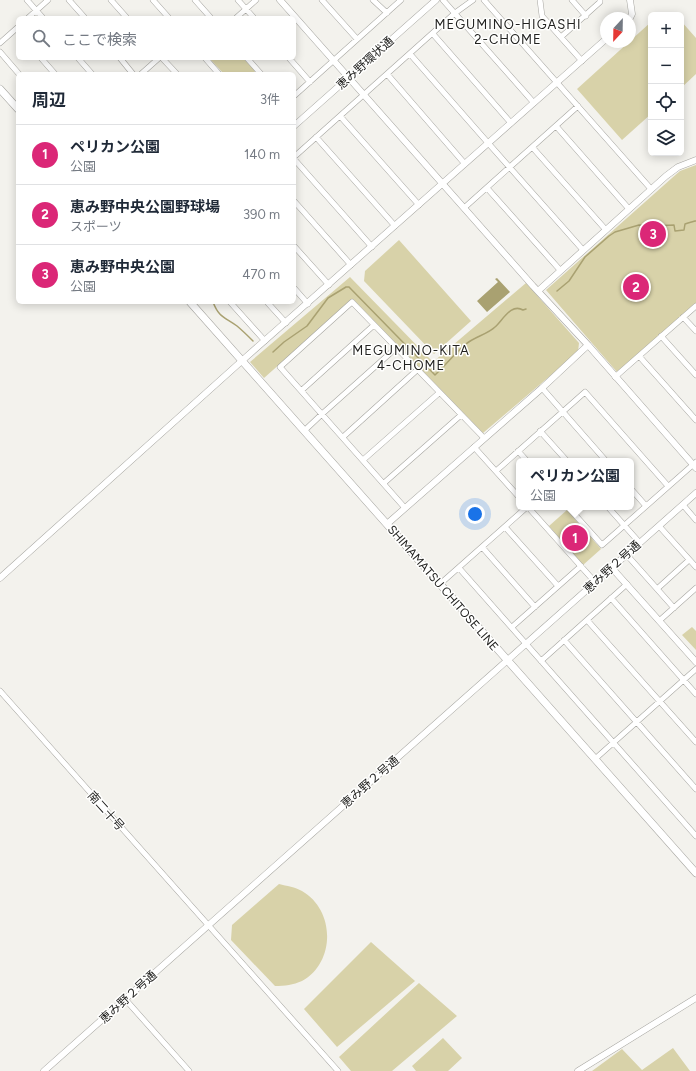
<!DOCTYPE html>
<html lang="ja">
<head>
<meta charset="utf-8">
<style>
  :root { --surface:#fff; --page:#f6f6f7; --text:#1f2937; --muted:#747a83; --line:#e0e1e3; --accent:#db2777 }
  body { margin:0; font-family:Figtree,"Noto Sans JP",sans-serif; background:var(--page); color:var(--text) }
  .controls { position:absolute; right:12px; top:12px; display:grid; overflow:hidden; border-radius:6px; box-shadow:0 2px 10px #0003 }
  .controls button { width:36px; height:36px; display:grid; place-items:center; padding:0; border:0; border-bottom:1px solid var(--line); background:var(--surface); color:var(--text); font:20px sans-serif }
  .compass { position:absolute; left:600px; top:12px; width:36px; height:36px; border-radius:50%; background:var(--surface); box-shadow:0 2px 10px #0003; rotate:202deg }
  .you { position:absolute; left:475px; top:514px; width:14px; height:14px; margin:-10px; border:3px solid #fff; border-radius:50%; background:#1a73e8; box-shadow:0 0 0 6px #1a73e833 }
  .badge { display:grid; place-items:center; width:26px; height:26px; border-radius:50%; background:var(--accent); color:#fff; font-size:13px; font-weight:700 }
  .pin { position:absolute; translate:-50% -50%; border:2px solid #fff; box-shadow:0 1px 4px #0006 }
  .popup { position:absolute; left:516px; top:458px; width:118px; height:52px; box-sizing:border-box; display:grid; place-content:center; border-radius:6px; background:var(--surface); filter:drop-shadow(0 1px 3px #0005); font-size:13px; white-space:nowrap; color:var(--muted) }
  .popup b { font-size:15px; color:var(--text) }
  .popup::after { content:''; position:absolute; left:50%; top:100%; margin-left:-8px; border:8px solid transparent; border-top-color:var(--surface) }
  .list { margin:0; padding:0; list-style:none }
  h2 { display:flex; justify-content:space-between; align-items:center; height:52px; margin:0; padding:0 16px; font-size:17px }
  h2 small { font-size:13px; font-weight:400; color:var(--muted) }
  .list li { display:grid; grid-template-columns:26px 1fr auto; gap:12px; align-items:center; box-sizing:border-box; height:60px; padding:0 16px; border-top:1px solid var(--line) }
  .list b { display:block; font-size:15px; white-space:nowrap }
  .list p { margin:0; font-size:13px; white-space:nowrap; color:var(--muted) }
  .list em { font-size:13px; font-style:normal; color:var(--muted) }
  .icon { flex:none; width:22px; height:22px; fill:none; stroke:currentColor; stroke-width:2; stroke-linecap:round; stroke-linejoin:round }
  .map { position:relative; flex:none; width:696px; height:1071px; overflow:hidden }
  .search { position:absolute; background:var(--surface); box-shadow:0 2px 10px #0003; left:16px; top:16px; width:280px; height:44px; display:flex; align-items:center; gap:10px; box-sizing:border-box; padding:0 14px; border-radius:6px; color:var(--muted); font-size:15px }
  .panel { position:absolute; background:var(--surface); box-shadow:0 2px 10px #0003; left:16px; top:72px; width:280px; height:232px; border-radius:6px }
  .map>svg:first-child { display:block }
  .green { fill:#d8d2a9 }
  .water { fill:#a9a171 }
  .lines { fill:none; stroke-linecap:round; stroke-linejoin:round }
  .stream { stroke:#a9a171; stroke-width:1.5 }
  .minor-casing { stroke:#a6a5a0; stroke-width:6 }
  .tertiary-casing { stroke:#a6a5a0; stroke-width:7 }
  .secondary-casing { stroke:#a6a5a0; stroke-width:8 }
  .minor { stroke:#fff; stroke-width:5 }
  .tertiary { stroke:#fff; stroke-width:6 }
  .secondary { stroke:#fff; stroke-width:7 }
  .labels { text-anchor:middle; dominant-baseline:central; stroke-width:3; stroke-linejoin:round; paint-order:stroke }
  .street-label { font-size:12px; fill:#222220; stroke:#fffffe }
  .neighbourhood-label { font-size:13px; letter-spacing:1px; fill:#222220; stroke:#fffffe }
</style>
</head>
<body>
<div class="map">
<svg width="696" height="1071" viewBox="0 0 696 1071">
  <rect width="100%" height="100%" fill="#f3f2ed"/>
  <!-- green -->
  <path class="green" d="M681,21L696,38V74L681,88Z
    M651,22V114L622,140L577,89Z
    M209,58H243L255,71L253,74H224Z
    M696,165V303L617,372L546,290L672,178L680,171Z
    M399,240L471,321L434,354L364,281L365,271Z
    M350,277L433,362L526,283L579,343L578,352L483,433L353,299L264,378L250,362Z
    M567,510L601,549L583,565L549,526Z
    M692,627L696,631V650L682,635Z
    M279,884C287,886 295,887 302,891C335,910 336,962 302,981C293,985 285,986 275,986L231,940L232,925Z
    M371,942L415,981L337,1047L304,1009Z
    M419,983L457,1016L392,1071H351L339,1057Z
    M443,1038L462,1058L448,1071H416L412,1066Z
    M673,1048L690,1071H592L622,1049L642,1070Z"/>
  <!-- water -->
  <path class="water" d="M497,278L510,292L487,312L477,301L498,282L495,279Z"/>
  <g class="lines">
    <!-- stream -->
    <path class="stream" d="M557,291L569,281L585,257L609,236L615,232L639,225L652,226L674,225L675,231L684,230L685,224L688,223L695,221H696
      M213,302C219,318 225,317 237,326C243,331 248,336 253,341
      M273,352L284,342L307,326L328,298L346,287H349L435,375C446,365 455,353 466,344C474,337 488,334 495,327C503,320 511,303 523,310L526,309"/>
    <defs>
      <path id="minor" d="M27,0L43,18
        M69,0L85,18
        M111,0L127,18
        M153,0L169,18
        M195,0L211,18
        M238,0L254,18
        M322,0L357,39
        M373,0L387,13
        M443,0L534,103
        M484,0L651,189
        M540,0L542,16L582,61
        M572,0L586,16
        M28,18L48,0
        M236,18L256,0
        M433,34L511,123
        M561,37L600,2V0
        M0,43L18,27
        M0,52L19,74
        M410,54L489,144L583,250
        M41,58L55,74
        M78,58L92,74
        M120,58L133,74
        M162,58L177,74
        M205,58L219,74
        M247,58L261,74
        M289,58L310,82
        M141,74L159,58
        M387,74L465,164
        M294,96L401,0
        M340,116L419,205
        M556,126L629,209
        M316,137L395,226
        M533,148L606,230
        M294,157L455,13L473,0
        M294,159L372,247
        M487,188L560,270
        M294,201L351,265
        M464,208L578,106
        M294,246L329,285
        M294,288L308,304
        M230,302L265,341
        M267,302L286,323
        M683,317L696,331
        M661,336L696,375
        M639,356L696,420
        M615,377L696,306
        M542,388L606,461
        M302,390L374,325
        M304,431L322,414L396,348
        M540,431L567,461
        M343,437L417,370
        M474,447L519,497
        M518,451L527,461
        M363,460L439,393
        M496,471L585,392L668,486
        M384,483L461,415
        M631,489L646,506
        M683,505L696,520
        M528,507L595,582
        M568,507L602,545L696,462
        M608,507L639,542
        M405,508L280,367L352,302L484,438
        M659,526L696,567
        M505,527L558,586
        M482,547L535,607
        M626,554L674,608
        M459,568L696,836
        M440,584L527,507
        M657,589L689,560
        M611,598L696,694
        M587,620L696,742
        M659,621L696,588
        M512,627L581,566
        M564,640L696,789
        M541,661L627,584
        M0,691L338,1071
        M595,759L696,669
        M125,999L189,1071"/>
      <path id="tertiary" d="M280,0L533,286L588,345L696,468
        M630,18L632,14L630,0
        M294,126L436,0
        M538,291L666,176L678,167L696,160
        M387,524L542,388L588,345
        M611,567L696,662
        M0,578L245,358L606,39
        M44,1071L696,493
        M578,1071L696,998"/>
      <path id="secondary" d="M0,89L18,109
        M190,302L696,873"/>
    </defs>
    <!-- minor casing -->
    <use href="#minor" class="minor-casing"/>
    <!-- tertiary casing -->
    <use href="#tertiary" class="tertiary-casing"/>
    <!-- secondary casing -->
    <use href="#secondary" class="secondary-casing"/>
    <!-- minor -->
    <use href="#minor" class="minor"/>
    <!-- tertiary -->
    <use href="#tertiary" class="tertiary"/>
    <!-- secondary -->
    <use href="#secondary" class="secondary"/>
  </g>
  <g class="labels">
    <!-- street labels -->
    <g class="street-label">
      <text transform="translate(365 63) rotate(-42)">恵み野環状通</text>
      <text transform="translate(612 567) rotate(-42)">恵み野２号通</text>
      <text transform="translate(443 588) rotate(49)">SHIMAMATSU CHITOSE LINE</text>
      <text transform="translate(370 782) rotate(-41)">恵み野２号通</text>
      <text transform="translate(106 811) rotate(48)">南二十号</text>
      <text transform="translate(128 997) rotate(-42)">恵み野２号通</text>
    </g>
    <!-- neighbourhood labels -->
    <g class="neighbourhood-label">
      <text x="508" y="24">MEGUMINO-HIGASHI<tspan x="508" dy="15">2-CHOME</tspan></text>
      <text x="411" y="350">MEGUMINO-KITA<tspan x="411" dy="15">4-CHOME</tspan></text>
    </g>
  </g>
</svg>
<div class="controls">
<button>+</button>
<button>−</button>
<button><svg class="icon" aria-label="locate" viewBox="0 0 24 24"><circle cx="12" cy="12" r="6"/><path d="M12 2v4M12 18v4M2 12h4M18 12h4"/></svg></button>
<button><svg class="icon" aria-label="layers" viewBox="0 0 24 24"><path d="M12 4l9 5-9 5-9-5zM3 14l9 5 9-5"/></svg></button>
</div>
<svg class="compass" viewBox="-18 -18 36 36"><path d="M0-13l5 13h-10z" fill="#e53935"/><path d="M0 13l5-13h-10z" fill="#747a83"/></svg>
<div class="you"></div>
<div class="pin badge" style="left:575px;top:538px">1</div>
<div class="popup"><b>ペリカン公園</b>公園</div>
<div class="pin badge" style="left:636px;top:287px">2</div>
<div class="pin badge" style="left:653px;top:234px">3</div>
<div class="search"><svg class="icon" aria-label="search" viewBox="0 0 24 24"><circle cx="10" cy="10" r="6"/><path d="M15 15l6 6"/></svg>ここで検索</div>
<section class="panel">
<h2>周辺<small>3件</small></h2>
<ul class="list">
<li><span class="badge">1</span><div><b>ペリカン公園</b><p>公園</p></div><em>140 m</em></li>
<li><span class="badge">2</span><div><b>恵み野中央公園野球場</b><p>スポーツ</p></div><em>390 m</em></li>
<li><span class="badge">3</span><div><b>恵み野中央公園</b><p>公園</p></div><em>470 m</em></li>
</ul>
</section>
</div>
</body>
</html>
